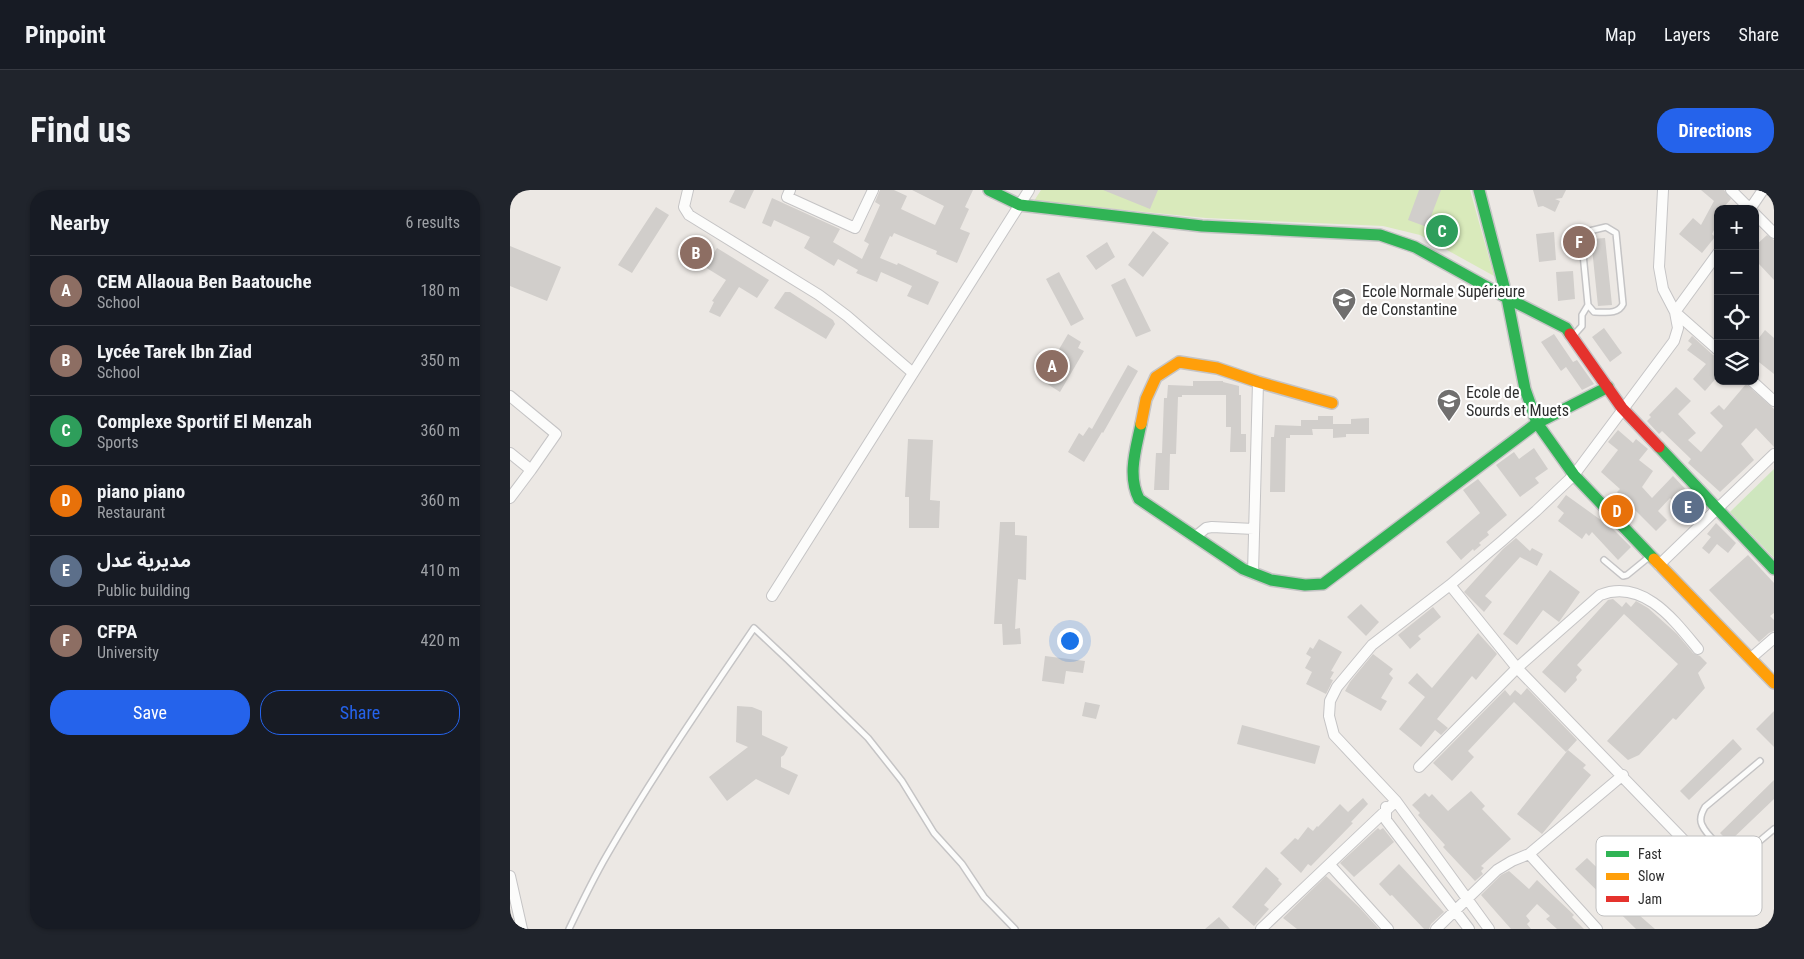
<!DOCTYPE html>
<html lang="en">
<head>
<meta charset="utf-8">
<style>
  :root { --surface:#171b24; --page:#20242c; --text:#f1f3f6; --muted:#9ea1a6; --line:#363941; --accent:#2563eb }
  body { margin:0; font-family:"Roboto Condensed","Noto Sans Arabic",sans-serif; background:var(--page); color:var(--text) }
  .controls { position:absolute; right:15px; top:15px; display:grid; overflow:hidden; border-radius:10px; box-shadow:0 1px 4px #0004 }
  .controls button { width:45px; height:45px; display:grid; place-items:center; padding:0; border:0; border-bottom:1px solid var(--line); background:var(--surface); color:var(--text); font:25px sans-serif }
  .you { position:absolute; left:559px; top:450px; width:18px; height:18px; margin:-12px; border:4px solid #fff; border-radius:50%; background:#1a73e8; box-shadow:0 0 0 8px #1a73e833 }
  .badge { display:grid; place-items:center; width:32px; height:32px; border-radius:50%; background:var(--accent); color:#fff; font-size:16px; font-weight:700 }
  .pin { position:absolute; translate:-50% -50%; border:2px solid #fff; box-shadow:0 1px 5px #0006 }
  .list { margin:0; padding:0; list-style:none }
  h2 { display:flex; justify-content:space-between; align-items:center; height:65px; margin:0; padding:0 20px; font-size:21px }
  h2 small { font-size:16px; font-weight:400; color:var(--muted) }
  .list li { display:grid; grid-template-columns:32px 1fr auto; gap:15px; align-items:center; box-sizing:border-box; height:70px; padding:0 20px; border-top:1px solid var(--line) }
  .list b { display:block; font-size:19px; white-space:nowrap }
  .list p { margin:0; font-size:16px; white-space:nowrap; color:var(--muted) }
  .list em { font-size:16px; font-style:normal; color:var(--muted) }
  .actions { display:flex; gap:10px; padding:15px 20px }
  .actions a { flex:1; padding:11px 0; border:1px solid var(--accent); border-radius:20px; text-align:center; font-size:18px; color:var(--accent) }
  .actions .main { background:var(--accent); color:#fff }
  .icon { flex:none; width:28px; height:28px; fill:none; stroke:currentColor; stroke-width:2; stroke-linecap:round; stroke-linejoin:round }
  .map { position:relative; flex:none; width:1264px; height:739px; overflow:hidden; border-radius:20px }
  header { display:flex; align-items:center; gap:30px; box-sizing:border-box; height:70px; padding:0 25px; background:var(--surface); border-bottom:1px solid var(--line) }
  header strong { font-size:24px }
  nav { display:flex; gap:28px; margin-inline-start:auto; font-size:18px }
  .intro { display:flex; align-items:center; justify-content:space-between; box-sizing:border-box; height:120px; padding:0 30px }
  h1 { margin:0; font-size:35px }
  .button { padding:12px 22px; border-radius:20px; background:var(--accent); color:#fff; font-size:18px; font-weight:700 }
  main { display:flex; gap:30px; padding:0 30px }
  aside { flex:1; background:var(--surface); border-radius:20px; box-shadow:0 1px 4px #0004 }
  .map>svg:first-child { display:block }
  .green { fill:#cee6be }
  .pitch { fill:#d9eabb }
  .building { fill:#d1cecb }
  .lines { fill:none; stroke-linecap:round; stroke-linejoin:round }
  .lane-casing { stroke:#c5c4c5; stroke-width:8 }
  .street-casing { stroke:#c5c4c5; stroke-width:12 }
  .fast-casing { stroke:#c5c4c5; stroke-width:14 }
  .slow-casing { stroke:#c5c4c5; stroke-width:14 }
  .jam-casing { stroke:#c5c4c5; stroke-width:14 }
  .lane { stroke:#fcfcfb; stroke-width:5 }
  .street { stroke:#fcfcfb; stroke-width:10 }
  .fast { stroke:#30b455; stroke-width:11 }
  .slow { stroke:#ff9f0a; stroke-width:11 }
  .jam { stroke:#e5322d; stroke-width:11 }
  .labels { text-anchor:middle; dominant-baseline:central; stroke-width:4.5; stroke-linejoin:round; paint-order:stroke }
  .poi-label { font-size:16px; fill:#2e2e2e; stroke:#fff; text-anchor:start }
  .key { fill:#fff; stroke:#c0c0c0; stroke-width:1 }
  .key-label { font-size:14px; fill:#2e2e2e }
</style>
</head>
<body>
<header>
<strong>Pinpoint</strong>
<nav><a>Map</a><a>Layers</a><a>Share</a></nav>
</header>
<div class="intro"><h1>Find us</h1><a class="button">Directions</a></div>
<main>
<aside>
<h2>Nearby<small>6 results</small></h2>
<ul class="list">
<li><span class="badge" style="background:#8d6e63">A</span><div><b>CEM Allaoua Ben Baatouche</b><p>School</p></div><em>180 m</em></li>
<li><span class="badge" style="background:#8d6e63">B</span><div><b>Lycée Tarek Ibn Ziad</b><p>School</p></div><em>350 m</em></li>
<li><span class="badge" style="background:#2e9e5b">C</span><div><b>Complexe Sportif El Menzah</b><p>Sports</p></div><em>360 m</em></li>
<li><span class="badge" style="background:#e8710a">D</span><div><b>piano piano</b><p>Restaurant</p></div><em>360 m</em></li>
<li><span class="badge" style="background:#5c6f8a">E</span><div><b>مديرية عدل</b><p>Public building</p></div><em>410 m</em></li>
<li><span class="badge" style="background:#8d6e63">F</span><div><b>CFPA</b><p>University</p></div><em>420 m</em></li>
</ul>
<div class="actions"><a class="main">Save</a><a>Share</a></div>
</aside>
<div class="map">
<svg width="1264" height="739" viewBox="0 0 1264 739">
  <rect width="100%" height="100%" fill="#ece8e4"/>
  <!-- green -->
  <path class="green" d="M1264,279V368L1220,322Z"/>
  <!-- pitch -->
  <path class="pitch" d="M531,0H960L984,86L910,45L873,36L696,28L524,11Z"/>
  <!-- building -->
  <path class="building" d="M225,0H244L235,19L219,12Z
    M370,0H384L397,6L391,19L425,35L434,16L402,0H463L455,17L459,19L450,39L460,43L447,73L426,64L427,61L384,43L382,47L380,46L370,68L387,75L388,73L429,92L418,115L397,106L402,96L371,82L367,92L346,83L348,80L328,69L324,76L294,58L300,47L264,30L261,37L252,33L262,8L330,39L323,52L352,69L359,54L354,51L370,15L365,12Z
    M593,0H648L640,19Z
    M909,0H931L917,37L898,30Z
    M1023,0H1056L1052,8L1045,9L1050,11L1045,22L1033,16L1028,17Z
    M1191,0H1214L1221,9L1212,19H1208V32L1202,44L1205,47L1192,63L1169,44L1183,28L1191,35L1204,11Z
    M146,17L159,25L122,83L108,75Z
    M643,41L659,53L633,87L618,75Z
    M1044,42L1046,70L1029,72L1026,44Z
    M1257,45L1264,50V90L1249,74L1245,79V56Z
    M1095,48L1102,115L1088,116L1081,49Z
    M597,52L605,67L586,80L576,66Z
    M0,56L51,77L37,111L0,96Z
    M207,58L259,90L247,108L229,97L210,127L199,122L204,112L202,111L216,90L195,77Z
    M1063,81L1065,109L1048,111L1046,82Z
    M549,82L574,129L561,136L536,89Z
    M615,88L641,141L626,147L601,95Z
    M275,102H280L323,130L325,134L316,149L264,118Z
    M1094,138L1112,163L1100,172L1082,147Z
    M1255,140L1264,148V184L1245,169V153Z
    M558,144L571,152L568,158L574,161L550,202L531,190Z
    M1044,144L1063,172L1067,170L1084,194L1072,200L1056,177L1051,181L1031,152Z
    M1182,146L1203,165L1208,167V186L1195,201L1183,189L1196,174L1177,160L1182,154L1178,151Z
    M618,175L628,181L593,243L592,242L574,272L558,262L569,243L573,246L579,237L582,239Z
    M683,191H713V192L729,196V205H731V244H736V262H720L721,237H716V205H672V207H668L666,264H660L659,300H644L646,263H652L654,208H657L658,195L683,196Z
    M1236,194L1264,219V257L1246,238L1231,254L1244,270L1210,302L1178,273L1181,269L1152,241L1149,244L1137,231L1141,227L1139,225L1166,197L1181,211L1168,224L1186,243L1178,250L1191,262L1213,236L1200,223L1209,215L1214,220Z
    M808,226H823V234H841V229L859,228V244H836V247L823,248V239H802L803,245H780V248H776L775,302H760L761,247H764L765,235L791,236V230H808Z
    M1108,240L1123,253L1126,249L1138,259L1129,270L1143,281L1132,297L1142,308L1163,286L1179,303L1177,306L1192,317L1177,335L1167,328L1173,320L1160,308L1148,321L1157,330L1146,341L1107,302L1110,299L1091,282L1108,260L1098,252Z
    M398,249L423,250L420,310L430,311L429,338H399V307H395Z
    M1024,258L1038,279L1025,288L1029,293L1010,307L986,275L1004,262L1009,269Z
    M968,289L997,325L977,342L979,345L969,353L971,355L964,361L963,359L951,370L936,352L970,323L953,300Z
    M1056,305L1102,338L1121,357L1108,370L1082,342L1079,346L1076,343L1072,349L1048,331L1054,323L1047,317Z
    M490,332H505V345L517,346L516,390L508,389L505,439L510,438L511,454L493,455L492,434H484Z
    M1206,333L1226,353L1218,363L1207,354L1199,364L1192,358L1201,347L1197,344Z
    M1006,348L1020,361L1022,358L1033,364L1027,376L1010,367L975,406L982,412L974,422L954,402L993,359Z
    M1238,365L1264,393V423L1260,426L1264,430V441L1259,443L1249,452L1199,400Z
    M1040,380L1070,402L1049,432L1033,420L1007,455L993,444Z
    M1103,409L1112,417L1116,412L1121,417L1126,411L1138,418L1167,444L1183,463L1190,466L1197,473L1188,483L1195,498L1166,530L1163,528L1129,565L1118,570L1097,551L1168,474L1114,424L1067,475L1072,480L1066,487L1067,490L1055,503L1032,482L1098,410Z
    M851,414L869,432L856,446L837,427Z
    M923,417L931,427L908,446L911,449L900,459L888,445Z
    M968,443L987,464L966,490L962,486L927,529L938,538L931,545L925,540L911,557L889,539L915,507L898,493L907,483L922,498Z
    M809,449L832,462L821,481L824,482L820,489L823,490L816,504L796,494L802,482L795,478L801,467L796,464L800,457L803,459Z
    M863,464L883,479L879,484L883,488L871,508L877,511L871,521L835,501L840,492Z
    M535,466L575,471L573,483L556,481L554,494L532,491Z
    M1017,498L1067,550L1056,562L1004,512L958,561L964,567L942,591L923,573L995,500L1000,506L1005,500L1011,505Z
    M575,512L590,515L586,529L572,526Z
    M227,516L242,517L252,521V545L278,557L274,565L271,567V577L288,585L279,605L246,589L217,611L199,587L238,557L226,552Z
    M1264,521V557L1246,539Z
    M732,535L810,556L805,574L727,554Z
    M1223,549L1232,559L1179,610L1170,601Z
    M1058,560L1076,575L1073,578L1081,585L1032,644L1007,624Z
    M1264,590V609L1219,652L1210,643Z
    M961,601L975,616L972,619L1001,649L971,676L974,678L971,681L973,684L965,691L933,657L935,655L908,625L910,623L902,615L915,603L919,607L922,604L938,621Z
    M853,608L858,614L841,632L843,633L801,676L798,674L791,683L770,663L785,648L788,650L798,637L803,641L807,636L808,637L830,614L838,622Z
    M868,638L870,640L873,638L884,652L844,687L830,673Z
    M1077,668L1111,701L1115,697L1136,717L1129,725L1145,739H1126L1065,679Z
    M889,674L934,722L921,734L919,739H914L882,705L880,706L869,694Z
    M756,677L769,689L768,690L772,694L754,715L759,719L744,736L722,717Z
    M999,681L1019,699L1027,690L1064,725L1062,727L1074,739H1047L1036,729L1040,726L1027,714L1016,726L1020,731L1017,734L1021,739H1001L971,705L991,685Z
    M816,686L850,718L869,739H787L773,728Z
    M709,727L720,739H695Z"/>
  <g class="lines">
    <defs>
      <path id="lane" d="M1063,146L1072,136V125L1078,115L1071,43L1096,37L1106,43L1113,114C1108,125 1095,122 1084,122L1078,115
        M1094,370L1113,386L1117,385L1139,367
        M1250,571L1195,617C1192,622 1189,629 1192,635C1197,646 1214,660 1223,666L1233,665L1264,639
        M59,739C71,714 83,689 97,665C142,587 193,513 244,438L277,469L358,548L392,591L424,643L452,674L474,707L505,739"/>
      <path id="street" d="M178,0L174,17L179,25L309,105L337,126L403,183
        M280,0L277,7L345,38L363,0
        M1153,0L1149,77L1153,99L1165,122L1208,63
        M1221,0L1240,19
        M1240,19L1253,0
        M1245,24L1264,43
        M1165,122L1208,160
        M1242,191L1264,211
        M0,206L46,244L21,280
        M0,263L21,280L0,308
        M685,347L696,338L702,337L744,339
        M1149,375L1264,264
        M743,383L748,192
        M940,395L1007,478L1223,701
        M262,406L519,0
        M1241,468L1264,448
        M909,577L1007,478L1090,405C1133,388 1164,430 1188,459
        M876,617V630L959,739
        M1019,664L1113,585
        M820,675L878,739
        M0,686L12,739
        M751,739L886,611
        M926,739L987,680L1002,671L1019,664L1087,739
        M979,739L886,611L824,545L819,526L820,511L827,497L862,455L940,395L992,351L1026,321L1064,285L1164,151L1168,138L1165,122"/>
      <path id="fast" d="M479,0L510,15L692,36L870,45L905,57L997,108L1056,138L1060,144
        M969,0L997,108L1015,199L1027,233L1064,285L1144,369
        M631,234C626,259 617,285 629,309L733,379L761,390L795,395L813,394L1027,233L1098,197
        M1149,257L1264,379"/>
      <path id="slow" d="M631,234L636,209L646,187L669,172L707,178L748,192L822,213
        M1144,369L1264,493"/>
      <path id="jam" d="M1060,144L1112,218L1149,257"/>
    </defs>
    <!-- lane casing -->
    <use href="#lane" class="lane-casing"/>
    <!-- street casing -->
    <use href="#street" class="street-casing"/>
    <!-- fast casing -->
    <use href="#fast" class="fast-casing"/>
    <!-- slow casing -->
    <use href="#slow" class="slow-casing"/>
    <!-- jam casing -->
    <use href="#jam" class="jam-casing"/>
    <!-- lane -->
    <use href="#lane" class="lane"/>
    <!-- street -->
    <use href="#street" class="street"/>
    <!-- fast -->
    <use href="#fast" class="fast"/>
    <!-- slow -->
    <use href="#slow" class="slow"/>
    <!-- jam -->
    <use href="#jam" class="jam"/>
  </g>
  <!-- icons -->
  <defs>
    <symbol id="university-pin" viewBox="-11 -11 22 30"><path d="M0 17L-7.5 6A9.5 9.5 0 1 1 7.5 6Z" fill="#706f6e" stroke="#fff"/><path d="M0-5L7-2L0 1L-7-2ZM-4 1L0 2.5L4 1V4Q0 6-4 4Z" fill="#fff"/></symbol>
    <symbol id="school-pin" viewBox="-11 -11 22 30"><path d="M0 17L-7.5 6A9.5 9.5 0 1 1 7.5 6Z" fill="#706f6e" stroke="#fff"/><path d="M0-5L7-2L0 1L-7-2ZM-4 1L0 2.5L4 1V4Q0 6-4 4Z" fill="#fff"/></symbol>
  </defs>
  <g fill-rule="evenodd">
    <use href="#university-pin" x="820" y="96" width="28" height="38"/>
    <use href="#school-pin" x="925" y="197" width="28" height="38"/>
  </g>
  <g class="labels">
    <!-- poi labels -->
    <g class="poi-label">
      <text x="852" y="101">Ecole Normale Supérieure<tspan x="852" dy="18">de Constantine</tspan></text>
      <text x="956" y="202">Ecole de<tspan x="956" dy="18">Sourds et Muets</tspan></text>
    </g>
  </g>
  <!-- legend -->
  <rect x="1086" y="646" width="166" height="80" rx="8" class="key"/>
  <rect x="1096" y="661" width="23" height="6" fill="#30b455"/>
  <rect x="1096" y="683" width="23" height="7" fill="#ff9f0a"/>
  <rect x="1096" y="706" width="23" height="6" fill="#e5322d"/>
  <g class="key-label">
    <text x="1128" y="669">Fast</text>
    <text x="1128" y="691">Slow</text>
    <text x="1128" y="714">Jam</text>
  </g>
</svg>
<div class="controls">
<button>+</button>
<button>−</button>
<button><svg class="icon" aria-label="locate" viewBox="0 0 24 24"><circle cx="12" cy="12" r="6"/><path d="M12 2v4M12 18v4M2 12h4M18 12h4"/></svg></button>
<button><svg class="icon" aria-label="layers" viewBox="0 0 24 24"><path d="M12 4l9 5-9 5-9-5zM3 14l9 5 9-5"/></svg></button>
</div>
<div class="you"></div>
<div class="pin badge" style="left:542px;top:176px;background:#8d6e63">A</div>
<div class="pin badge" style="left:186px;top:63px;background:#8d6e63">B</div>
<div class="pin badge" style="left:932px;top:41px;background:#2e9e5b">C</div>
<div class="pin badge" style="left:1107px;top:321px;background:#e8710a">D</div>
<div class="pin badge" style="left:1178px;top:317px;background:#5c6f8a">E</div>
<div class="pin badge" style="left:1069px;top:52px;background:#8d6e63">F</div>
</div>
</main>
</body>
</html>
